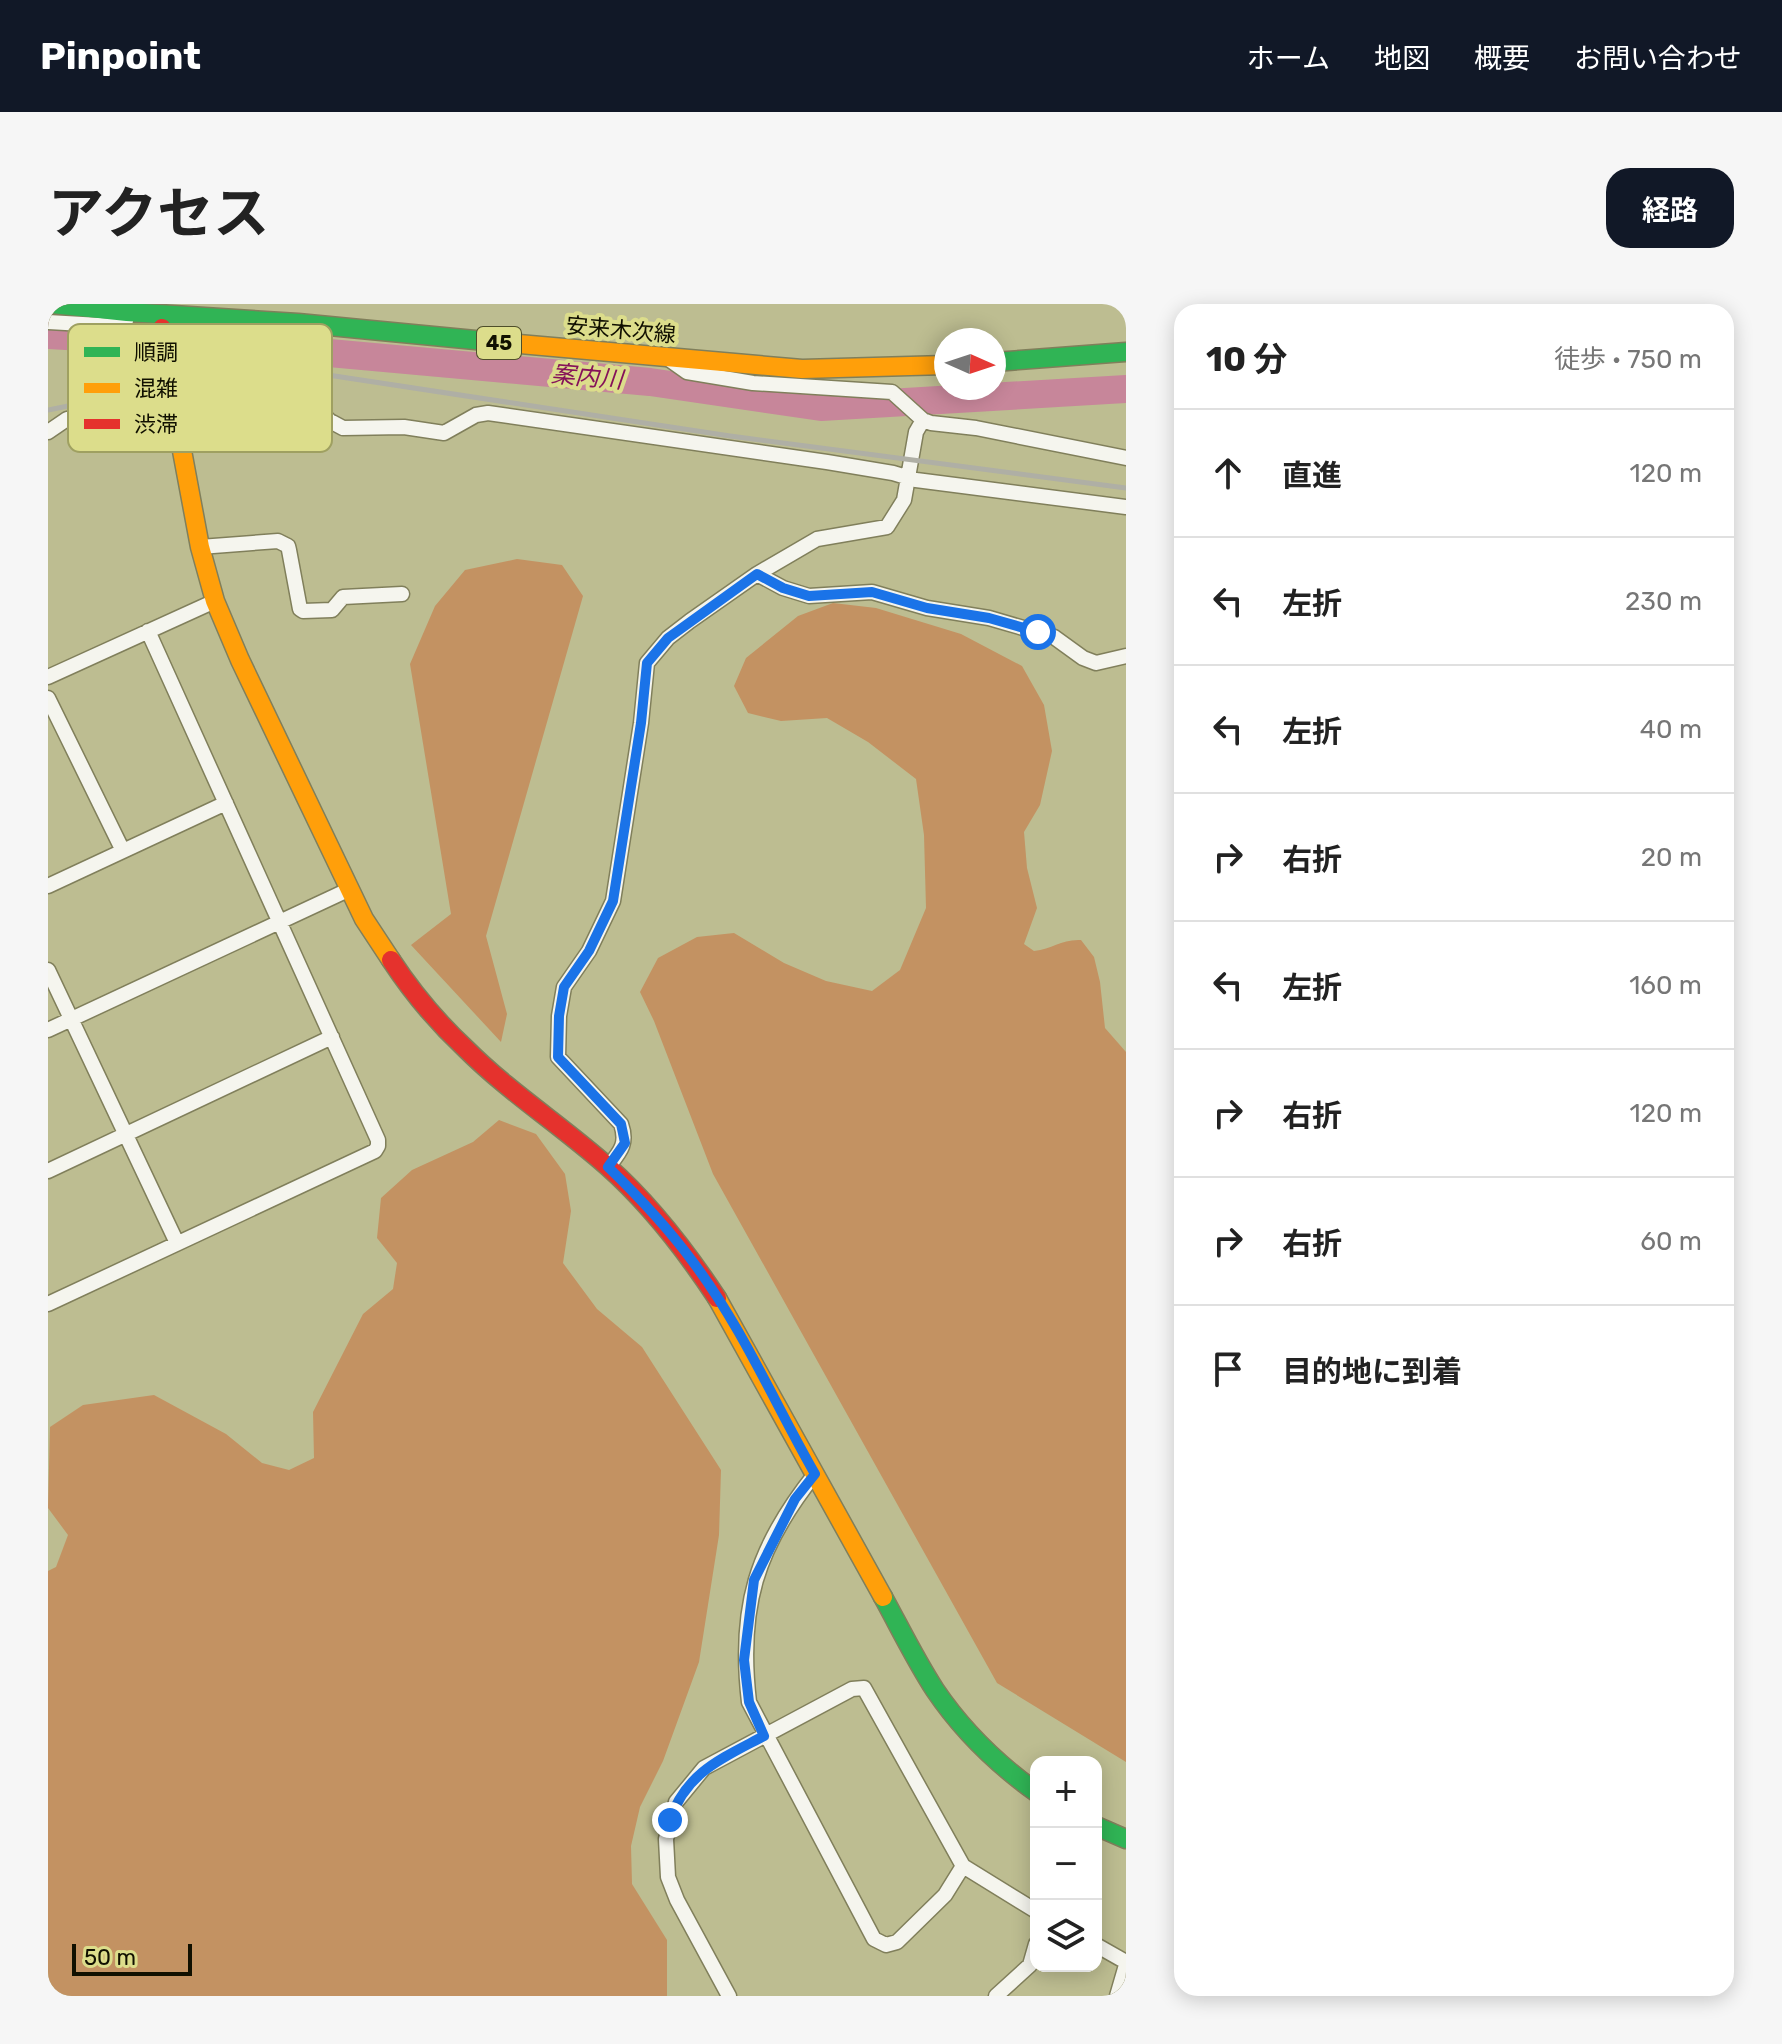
<!DOCTYPE html>
<html lang="ja">
<head>
<meta charset="utf-8">
<style>
  :root { --surface:#fff; --page:#f6f6f6; --text:#222; --muted:#767676; --line:#e0e0e0; --accent:#111827 }
  body { margin:0; font-family:Rubik,"Noto Sans JP",sans-serif; background:var(--page); color:var(--text) }
  .controls { position:absolute; right:24px; bottom:24px; display:grid; overflow:hidden; border-radius:16px; box-shadow:0 4px 20px #0003 }
  .controls button { width:72px; height:72px; display:grid; place-items:center; padding:0; border:0; border-bottom:2px solid var(--line); background:var(--surface); color:var(--text); font:40px sans-serif }
  .compass { position:absolute; left:886px; top:24px; width:72px; height:72px; border-radius:50%; background:var(--surface); box-shadow:0 4px 20px #0003; rotate:93deg }
  .scale { position:absolute; left:24px; bottom:20px; width:120px; box-sizing:border-box; padding-left:8px; border:4px solid #111000; border-top:0; font-size:22px; line-height:28px; white-space:nowrap; color:#111000; -webkit-text-stroke:6px #dcdd8b; paint-order:stroke }
  .stop { position:absolute; width:24px; height:24px; margin:-18px; border:6px solid #1a73e8; border-radius:50%; background:#fff }
  .stop.end { background:#1a73e8; border-color:#fff; box-shadow:0 2px 8px #0008 }
  .list { margin:0; padding:0; list-style:none }
  h2 { display:flex; justify-content:space-between; align-items:center; height:104px; margin:0; padding:0 32px; font-size:34px }
  h2 small { font-size:26px; font-weight:400; color:var(--muted) }
  .list li { display:grid; grid-template-columns:52px 1fr auto; gap:24px; align-items:center; box-sizing:border-box; height:128px; padding:0 32px; border-top:2px solid var(--line) }
  .list b { display:block; font-size:30px; white-space:nowrap }
  .list em { font-size:26px; font-style:normal; color:var(--muted) }
  .icon { flex:none; width:44px; height:44px; fill:none; stroke:currentColor; stroke-width:2; stroke-linecap:round; stroke-linejoin:round }
  .map { position:relative; flex:none; width:1078px; height:1692px; overflow:hidden; border-radius:24px }
  header { display:flex; align-items:center; gap:48px; box-sizing:border-box; height:112px; padding:0 40px; background:var(--accent); color:#fff }
  header strong { font-size:38px }
  nav { display:flex; gap:44px; margin-inline-start:auto; font-size:28px }
  .intro { display:flex; align-items:center; justify-content:space-between; box-sizing:border-box; height:192px; padding:0 48px }
  h1 { margin:0; font-size:56px }
  .button { padding:20px 36px; border-radius:24px; background:var(--accent); color:#fff; font-size:28px; font-weight:700 }
  main { display:flex; gap:48px; padding:0 48px }
  aside { flex:1; background:var(--surface); border-radius:24px; box-shadow:0 4px 20px #0003 }
  .map>svg:first-child { display:block }
  .forest { fill:#c39262 }
  .lines { fill:none; stroke-linecap:round; stroke-linejoin:round }
  .river { stroke:#c7869a; stroke-width:28 }
  .street-casing { stroke:#807f5b; stroke-width:17 }
  .fast-casing { stroke:#807f5b; stroke-width:21 }
  .slow-casing { stroke:#807f5b; stroke-width:21 }
  .jam-casing { stroke:#807f5b; stroke-width:21 }
  .street { stroke:#f5f5ee; stroke-width:14 }
  .fast { stroke:#30b455; stroke-width:18 }
  .slow { stroke:#ff9f0a; stroke-width:18 }
  .jam { stroke:#e5322d; stroke-width:18 }
  .rail { stroke:#afafa5; stroke-width:5 }
  .jam-bridge-casing { stroke:#807f5b; stroke-width:21; stroke-linecap:butt }
  .jam-bridge { stroke:#e5322d; stroke-width:18 }
  .route { stroke:#1a73e8; stroke-width:10 }
  .labels { text-anchor:middle; dominant-baseline:central; stroke-width:8; stroke-linejoin:round; paint-order:stroke }
  .shield { fill:#dcdd8b; stroke:#4e4e2a; stroke-width:2 }
  .shield-label { font-size:20px; font-weight:bold; fill:#111000 }
  .street-label { font-size:22px; fill:#111000; stroke:#dcdd8b }
  .water-label { font-size:24px; font-style:italic; fill:#851259; stroke:#dcdd8b }
  .key { fill:#dcdd8b; stroke:#9fa061; stroke-width:2 }
  .key-label { font-size:22px; fill:#111000 }
</style>
</head>
<body>
<header>
<strong>Pinpoint</strong>
<nav><a>ホーム</a><a>地図</a><a>概要</a><a>お問い合わせ</a></nav>
</header>
<div class="intro"><h1>アクセス</h1><a class="button">経路</a></div>
<main>
<div class="map">
<svg width="1078" height="1692" viewBox="0 0 1078 1692">
  <rect width="100%" height="100%" fill="#bdbd91"/>
  <!-- forest -->
  <path class="forest" d="M469,255L514,261L535,292L438,632L459,710L453,738L363,641L403,610L362,360L387,302L417,266Z
    M785,299L828,304L913,330L974,362L996,401L1004,447L992,501L976,528L979,564L989,604L976,640L986,647C1005,645 1013,635 1033,636L1046,653L1052,678L1057,724L1078,748V1458L949,1379L665,870L606,717L592,688L610,654L649,633L686,629L736,659L778,677L824,687L852,666L878,604L876,531L868,475L820,438L779,414L733,417L700,409L686,382L698,354L750,312Z
    M451,816L488,830L517,870L523,907L515,959L549,1005L594,1043L673,1166L671,1231L651,1358L615,1457L592,1503L583,1542L584,1580L619,1636V1692H0V1267L8,1263L20,1231L0,1204L2,1123L35,1101L106,1091L178,1130L214,1159L241,1166L266,1154L265,1108L315,1010L345,985L349,959L329,934L333,894L364,866L425,838Z"/>
  <g class="lines">
    <!-- river -->
    <path class="river" d="M0,31L226,44L602,78L773,103L1078,85"/>
    <defs>
      <path id="street" d="M0,18L69,22L78,17L79,8
        M622,56L639,68L705,79L844,88L875,116L883,119L928,124L1078,154
        M0,128L19,115L138,87L219,81L235,82L250,86L282,117L295,124L356,123L396,129L428,111L440,109L779,158L845,169L868,176L1078,203
        M152,243L230,237L240,242L241,246L252,305L255,307L284,306L295,293L354,290
        M709,270L735,284L761,292L824,288L879,304L941,314L1006,333L1035,354L1048,359L1078,352
        M0,373L167,297
        M0,394L75,547
        M0,582L178,499
        M0,666L129,939
        M0,726L300,586
        M560,863C572,848 580,840 573,820L510,753L511,712L516,683L541,647L565,597L593,419L599,359L620,334L642,317L709,270L769,235L839,223L856,196L868,128L875,116
        M0,867L284,733
        M0,1000L327,847L330,842V836L100,327
        M767,1170C708,1244 690,1304 701,1398L826,1635L838,1641L849,1638L897,1591L915,1562
        M1048,1641L1078,1658
        M681,1692L629,1596L620,1573L618,1535L628,1498L656,1464L804,1385L816,1384L915,1562L988,1607
        M948,1692L982,1661L988,1640
        M1069,1692L1078,1661"/>
      <path id="fast" d="M4,0L79,8L250,19L448,38
        M946,58L1078,48
        M835,1293C852,1324 868,1357 887,1386C914,1426 949,1460 988,1488
        M1048,1522L1078,1535"/>
      <path id="slow" d="M448,38L754,65L898,61
        M129,120L152,243L167,297L192,356L316,615L343,656
        M669,994L835,1293"/>
      <path id="jam" d="M343,656C364,688 390,719 418,745C461,788 514,822 559,862C602,900 638,947 669,994"/>
    </defs>
    <!-- street casing -->
    <use href="#street" class="street-casing"/>
    <!-- fast casing -->
    <use href="#fast" class="fast-casing"/>
    <!-- slow casing -->
    <use href="#slow" class="slow-casing"/>
    <!-- jam casing -->
    <use href="#jam" class="jam-casing"/>
    <!-- street -->
    <use href="#street" class="street"/>
    <!-- fast -->
    <use href="#fast" class="fast"/>
    <!-- slow -->
    <use href="#slow" class="slow"/>
    <!-- jam -->
    <use href="#jam" class="jam"/>
    <!-- rail -->
    <path class="rail" d="M0,106L163,73L219,68L280,71L682,132L1078,184"/>
    <defs>
      <path id="jam-bridge" d="M114,24L129,120"/>
    </defs>
    <!-- jam-bridge casing -->
    <use href="#jam-bridge" class="jam-bridge-casing"/>
    <!-- jam-bridge -->
    <use href="#jam-bridge" class="jam-bridge"/>
  </g>
  <g class="lines">
    <!-- route -->
    <path class="route" d="M622,1516C638,1468 675,1454 716,1432L701,1398L696,1356L706,1276L747,1195L767,1170C727,1100 694,1023 645,958C620,924 591,893 560,863L577,839L573,820L510,753L511,712L516,683L541,647L565,597L593,419L599,359L620,334L709,270L735,284L761,292L824,288L879,304L941,314L990,328"/>
  </g>
  <g class="labels">
    <!-- shield labels -->
    <rect class="shield" x="429" y="23" width="44" height="32" rx="6"/>
    <g class="shield-label">
      <text x="451" y="39">45</text>
    </g>
    <!-- street labels -->
    <g class="street-label">
      <text transform="translate(573 26) rotate(5)">安来木次線</text>
    </g>
    <!-- water labels -->
    <g class="water-label">
      <text transform="translate(539 73) rotate(5)">案内川</text>
    </g>
  </g>
  <!-- legend -->
  <rect x="20" y="20" width="264" height="128" rx="12" class="key"/>
  <rect x="36" y="43" width="36" height="10" fill="#30b455"/>
  <rect x="36" y="79" width="36" height="10" fill="#ff9f0a"/>
  <rect x="36" y="115" width="36" height="10" fill="#e5322d"/>
  <g class="key-label">
    <text x="86" y="56">順調</text>
    <text x="86" y="92">混雑</text>
    <text x="86" y="128">渋滞</text>
  </g>
</svg>
<div class="controls">
<button>+</button>
<button>−</button>
<button><svg class="icon" aria-label="layers" viewBox="0 0 24 24"><path d="M12 4l9 5-9 5-9-5zM3 14l9 5 9-5"/></svg></button>
</div>
<svg class="compass" viewBox="-18 -18 36 36"><path d="M0-13l5 13h-10z" fill="#e53935"/><path d="M0 13l5-13h-10z" fill="#767676"/></svg>
<div class="scale">50 m</div>
<div class="stop" style="left:990px;top:328px"></div>
<div class="stop end" style="left:622px;top:1516px"></div>
</div>
<aside>
<h2>10 分<small>徒歩 · 750 m</small></h2>
<ul class="list">
<li><svg class="icon" aria-label="ahead" viewBox="0 0 24 24"><path d="M12 20V5M6 11l6-6 6 6"/></svg><div><b>直進</b></div><em>120 m</em></li>
<li><svg class="icon" aria-label="left" viewBox="0 0 24 24"><path d="M17 20v-9H6M10 6l-5 5 5 5"/></svg><div><b>左折</b></div><em>230 m</em></li>
<li><svg class="icon" aria-label="left" viewBox="0 0 24 24"><path d="M17 20v-9H6M10 6l-5 5 5 5"/></svg><div><b>左折</b></div><em>40 m</em></li>
<li><svg class="icon" aria-label="right" viewBox="0 0 24 24"><path d="M7 20v-9h11M14 6l5 5-5 5"/></svg><div><b>右折</b></div><em>20 m</em></li>
<li><svg class="icon" aria-label="left" viewBox="0 0 24 24"><path d="M17 20v-9H6M10 6l-5 5 5 5"/></svg><div><b>左折</b></div><em>160 m</em></li>
<li><svg class="icon" aria-label="right" viewBox="0 0 24 24"><path d="M7 20v-9h11M14 6l5 5-5 5"/></svg><div><b>右折</b></div><em>120 m</em></li>
<li><svg class="icon" aria-label="right" viewBox="0 0 24 24"><path d="M7 20v-9h11M14 6l5 5-5 5"/></svg><div><b>右折</b></div><em>60 m</em></li>
<li><svg class="icon" aria-label="arrive" viewBox="0 0 24 24"><path d="M6 21V4h12l-3 4 3 4H6"/></svg><div><b>目的地に到着</b></div></li>
</ul>
</aside>
</main>
</body>
</html>
